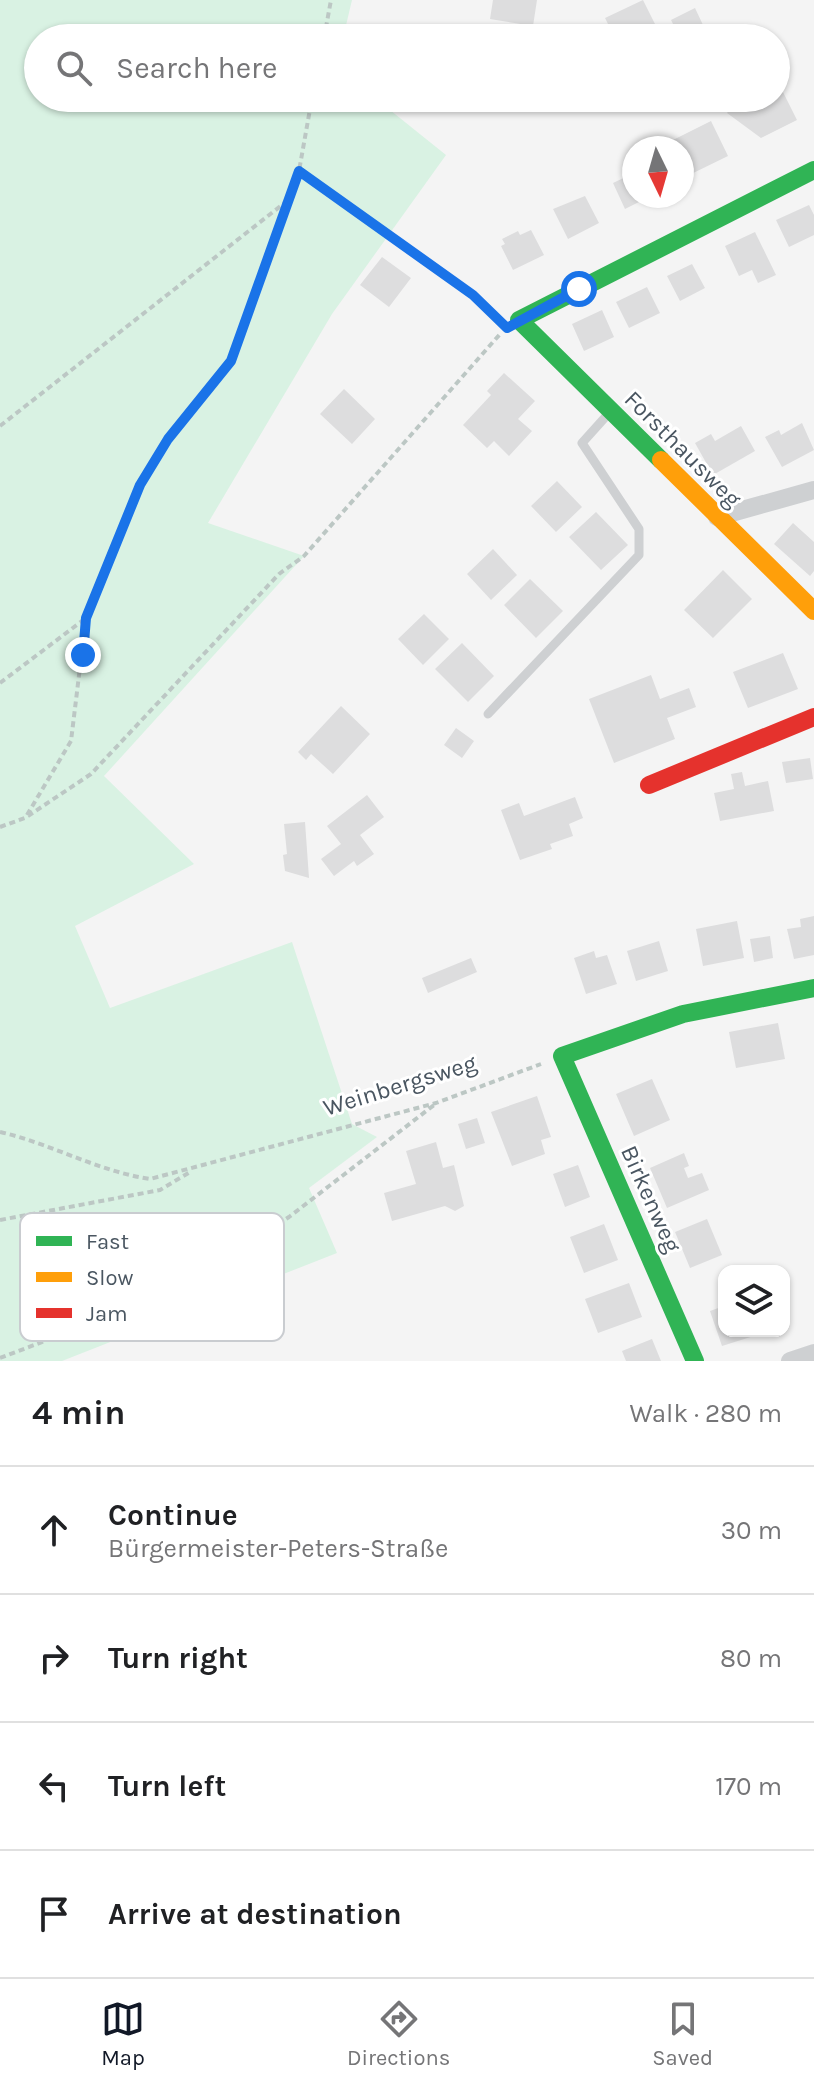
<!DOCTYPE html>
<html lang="en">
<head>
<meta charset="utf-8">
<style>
  :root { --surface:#fff; --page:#f6f6f6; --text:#202124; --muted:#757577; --line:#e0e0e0; --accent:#111827 }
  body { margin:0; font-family:Karla,sans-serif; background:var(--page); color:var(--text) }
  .controls { position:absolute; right:24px; bottom:24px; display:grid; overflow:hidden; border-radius:16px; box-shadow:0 2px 6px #0004 }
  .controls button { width:72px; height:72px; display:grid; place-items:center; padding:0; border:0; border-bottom:2px solid var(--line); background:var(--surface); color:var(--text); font:40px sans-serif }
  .compass { position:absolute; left:622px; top:136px; width:72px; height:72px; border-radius:50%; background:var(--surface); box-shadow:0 2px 6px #0004; rotate:175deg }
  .stop { position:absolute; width:24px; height:24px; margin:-18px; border:6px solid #1a73e8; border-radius:50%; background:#fff }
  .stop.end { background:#1a73e8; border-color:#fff; box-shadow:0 2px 8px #0008 }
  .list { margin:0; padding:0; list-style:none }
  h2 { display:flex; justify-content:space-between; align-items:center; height:104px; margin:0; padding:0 32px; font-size:34px }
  h2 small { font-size:26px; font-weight:400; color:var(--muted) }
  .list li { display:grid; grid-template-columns:52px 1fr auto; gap:24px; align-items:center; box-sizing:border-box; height:128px; padding:0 32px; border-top:2px solid var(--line) }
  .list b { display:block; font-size:30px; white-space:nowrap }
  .list p { margin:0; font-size:26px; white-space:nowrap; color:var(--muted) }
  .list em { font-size:26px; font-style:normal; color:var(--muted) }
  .icon { flex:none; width:44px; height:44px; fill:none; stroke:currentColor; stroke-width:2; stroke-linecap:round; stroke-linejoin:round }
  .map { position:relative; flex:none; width:814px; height:1361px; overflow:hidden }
  .search { position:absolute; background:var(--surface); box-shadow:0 2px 6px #0004; left:24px; right:24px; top:24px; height:88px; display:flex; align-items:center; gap:20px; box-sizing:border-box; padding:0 28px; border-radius:44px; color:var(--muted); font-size:30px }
  .sheet { height:616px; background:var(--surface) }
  nav { display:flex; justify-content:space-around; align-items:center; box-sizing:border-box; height:112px; border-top:2px solid var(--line); background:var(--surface); font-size:22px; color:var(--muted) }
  nav a { display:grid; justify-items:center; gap:4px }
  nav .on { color:var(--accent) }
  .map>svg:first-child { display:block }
  .green { fill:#d9f2e3 }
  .building { fill:#ddddde }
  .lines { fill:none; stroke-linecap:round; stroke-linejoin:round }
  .path { stroke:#bcc7c4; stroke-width:4; stroke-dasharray:6 4; stroke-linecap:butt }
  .lane { stroke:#ced0d2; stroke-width:9 }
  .street { stroke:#ced0d2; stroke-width:18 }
  .fast { stroke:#30b455; stroke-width:18 }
  .slow { stroke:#ff9f0a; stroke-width:18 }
  .jam { stroke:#e5322d; stroke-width:18 }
  .route { stroke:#1a73e8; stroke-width:10 }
  .labels { text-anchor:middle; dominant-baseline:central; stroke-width:6; stroke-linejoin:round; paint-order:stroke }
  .street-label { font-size:24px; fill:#4a5661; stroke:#fff }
  .key { fill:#fff; stroke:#c9ccd0; stroke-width:2 }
  .key-label { font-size:22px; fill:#4a5661 }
</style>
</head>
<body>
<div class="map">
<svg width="814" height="1361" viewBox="0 0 814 1361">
  <rect width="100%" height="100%" fill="#f4f4f4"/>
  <!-- green -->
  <path class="green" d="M0,0H352L343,38H38V98H375L446,155L332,314L208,523L304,556L104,776L194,864L75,926L110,1008L292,942L352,1124L377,1137L309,1188L337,1253L62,1361H0Z"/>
  <!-- building -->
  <path class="building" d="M493,0H537L533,26L490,19Z
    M643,0L659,32L647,38H615L605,18Z
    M695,8L703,25L679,36L671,20Z
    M779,84L797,120L761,138L727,113L739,98H776Z
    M711,121L728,156L683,178L682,148H669L667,143Z
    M634,173V196H651L625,209L613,183Z
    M585,196L599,223L568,239L553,209Z
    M809,205L814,215V235L789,247L776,220Z
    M531,230L544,255L513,270L501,246L505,244L502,239L518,231L520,235Z
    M755,232L776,275L758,283L752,270L739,276L725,246Z
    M382,257L411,278L389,307L360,285Z
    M692,264L705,288L680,301L667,276Z
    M647,287L660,313L629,328L616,302Z
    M602,310L614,337L584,351L572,324Z
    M504,373L535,401L518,419L532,431L509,456L494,441L487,448L463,425L491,395L487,391Z
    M344,389L375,419L352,444L320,414Z
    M802,423L814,450L782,467L765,437L779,430L781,435Z
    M741,426L755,451L713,475L695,443L711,434L715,441Z
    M557,481L582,507L556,532L531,506Z
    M596,512L628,545L601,570L569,537Z
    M793,523L814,542V571L810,576L774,544Z
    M493,549L517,575L491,600L467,574Z
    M723,570L752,599L713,638L684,610Z
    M530,579L563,611L536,638L504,605Z
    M424,614L449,639L423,665L398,639Z
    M462,643L494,676L468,702L435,669Z
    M783,653L798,689L748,708L733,672Z
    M651,675L660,699L689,688L696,707L667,718L675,739L614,763L589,699Z
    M341,706L370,734L333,774L311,754L306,760L298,752Z
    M456,728L474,741L462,758L444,745Z
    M810,758L813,779L786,783L782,762Z
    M742,772L745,786L768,781L774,811L720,821L714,793L734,789L731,774Z
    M367,795L384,817L360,835L374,854L357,866L354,861L334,876L321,859L341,844L327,826Z
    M575,797L583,818L569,824L573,836L550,844L552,849L520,860L501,810L519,803L524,816Z
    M305,822L309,878L285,871L283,855L287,854L284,824Z
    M814,916V955L794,959L787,929L801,927L800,919Z
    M737,921L744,958L703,966L696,929Z
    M770,936L773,958L754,962L750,939Z
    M659,941L668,971L636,981L627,951Z
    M594,951L596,958L607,955L617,984L586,994L574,958Z
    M471,958L477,972L428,993L422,978Z
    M778,1023L785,1059L736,1068L729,1032Z
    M652,1079L670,1120L634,1136L616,1094Z
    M537,1096L551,1137L541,1140L545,1154L512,1166L491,1112Z
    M477,1118L485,1143L466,1149L458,1124Z
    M436,1142L443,1168L454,1165L464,1206L455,1211L445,1206L392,1221L384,1193L416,1184L406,1151Z
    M684,1153L689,1166L684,1168L688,1178L702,1173L709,1190L667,1208L650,1168Z
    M578,1165L590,1197L565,1207L553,1174Z
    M707,1219L722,1255L690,1268L675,1232Z
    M604,1224L618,1260L584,1273L570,1237Z
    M629,1283L642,1317L598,1333L585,1299Z
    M724,1306V1331L766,1332L722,1346L710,1311Z
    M652,1339L661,1361H626L622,1351Z"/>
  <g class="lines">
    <!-- path -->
    <path class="path" d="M324,38L331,0
      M299,171L473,295L496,317
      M0,426L287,201
      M0,683L86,618L140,485L168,439L231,361L299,171L312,98
      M27,815L71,741L86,618
      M0,827L25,818L91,774L279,574L304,556L501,333
      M0,1132C52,1144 97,1171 150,1179L436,1103L541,1064
      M0,1220L160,1190L190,1172
      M0,1358L171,1293L289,1217L434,1105"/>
    <!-- lane -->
    <path class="lane" d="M488,714L639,555V529L582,443L609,413"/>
    <!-- street -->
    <path class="street" d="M717,517L814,490
      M790,1361L814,1353"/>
    <!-- fast -->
    <path class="fast" d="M661,460L519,320L814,170
      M695,1361L562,1056L683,1014L814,988"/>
    <!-- slow -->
    <path class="slow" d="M661,460L814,611"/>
    <!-- jam -->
    <path class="jam" d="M649,785L814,717"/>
  </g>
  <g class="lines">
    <!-- route -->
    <path class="route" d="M83,655L86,618L140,485L168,439L231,361L299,171L473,295L507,328L579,289"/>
  </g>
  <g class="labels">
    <!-- street labels -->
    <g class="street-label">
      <text transform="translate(683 449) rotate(45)">Forsthausweg</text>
      <text transform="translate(400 1085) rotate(-17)">Weinbergsweg</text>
      <text transform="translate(651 1199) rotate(66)">Birkenweg</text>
    </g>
  </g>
  <!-- legend -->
  <rect x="20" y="1213" width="264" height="128" rx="12" class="key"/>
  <rect x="36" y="1236" width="36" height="10" fill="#30b455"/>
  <rect x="36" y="1272" width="36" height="10" fill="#ff9f0a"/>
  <rect x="36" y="1308" width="36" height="10" fill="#e5322d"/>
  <g class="key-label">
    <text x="86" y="1249">Fast</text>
    <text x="86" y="1285">Slow</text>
    <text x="86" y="1321">Jam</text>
  </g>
</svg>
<div class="controls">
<button><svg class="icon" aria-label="layers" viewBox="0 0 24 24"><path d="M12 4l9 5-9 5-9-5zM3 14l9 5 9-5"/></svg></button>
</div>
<svg class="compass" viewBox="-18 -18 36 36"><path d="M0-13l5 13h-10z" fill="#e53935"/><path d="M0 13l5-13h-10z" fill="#757577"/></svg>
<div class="stop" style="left:579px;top:289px"></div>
<div class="stop end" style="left:83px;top:655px"></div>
<div class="search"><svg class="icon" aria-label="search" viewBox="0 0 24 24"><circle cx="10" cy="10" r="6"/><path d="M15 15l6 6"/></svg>Search here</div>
</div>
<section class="sheet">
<h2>4 min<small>Walk · 280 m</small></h2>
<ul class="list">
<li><svg class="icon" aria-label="ahead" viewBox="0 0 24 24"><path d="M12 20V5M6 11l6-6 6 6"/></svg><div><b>Continue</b><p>Bürgermeister-Peters-Straße</p></div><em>30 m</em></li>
<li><svg class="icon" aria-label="right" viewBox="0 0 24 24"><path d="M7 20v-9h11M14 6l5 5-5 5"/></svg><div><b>Turn right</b></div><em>80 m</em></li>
<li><svg class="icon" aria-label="left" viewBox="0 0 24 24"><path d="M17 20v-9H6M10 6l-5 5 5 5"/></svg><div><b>Turn left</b></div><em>170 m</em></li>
<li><svg class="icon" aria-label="arrive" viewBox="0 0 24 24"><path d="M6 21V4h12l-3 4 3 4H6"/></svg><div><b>Arrive at destination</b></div></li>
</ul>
</section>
<nav>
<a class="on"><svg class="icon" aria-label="map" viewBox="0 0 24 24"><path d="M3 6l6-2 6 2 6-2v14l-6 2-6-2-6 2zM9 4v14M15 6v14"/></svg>Map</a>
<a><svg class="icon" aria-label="directions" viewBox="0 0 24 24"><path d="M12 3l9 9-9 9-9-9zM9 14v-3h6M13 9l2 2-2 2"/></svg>Directions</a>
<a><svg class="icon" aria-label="saved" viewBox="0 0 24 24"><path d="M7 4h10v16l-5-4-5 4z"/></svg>Saved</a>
</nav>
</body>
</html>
